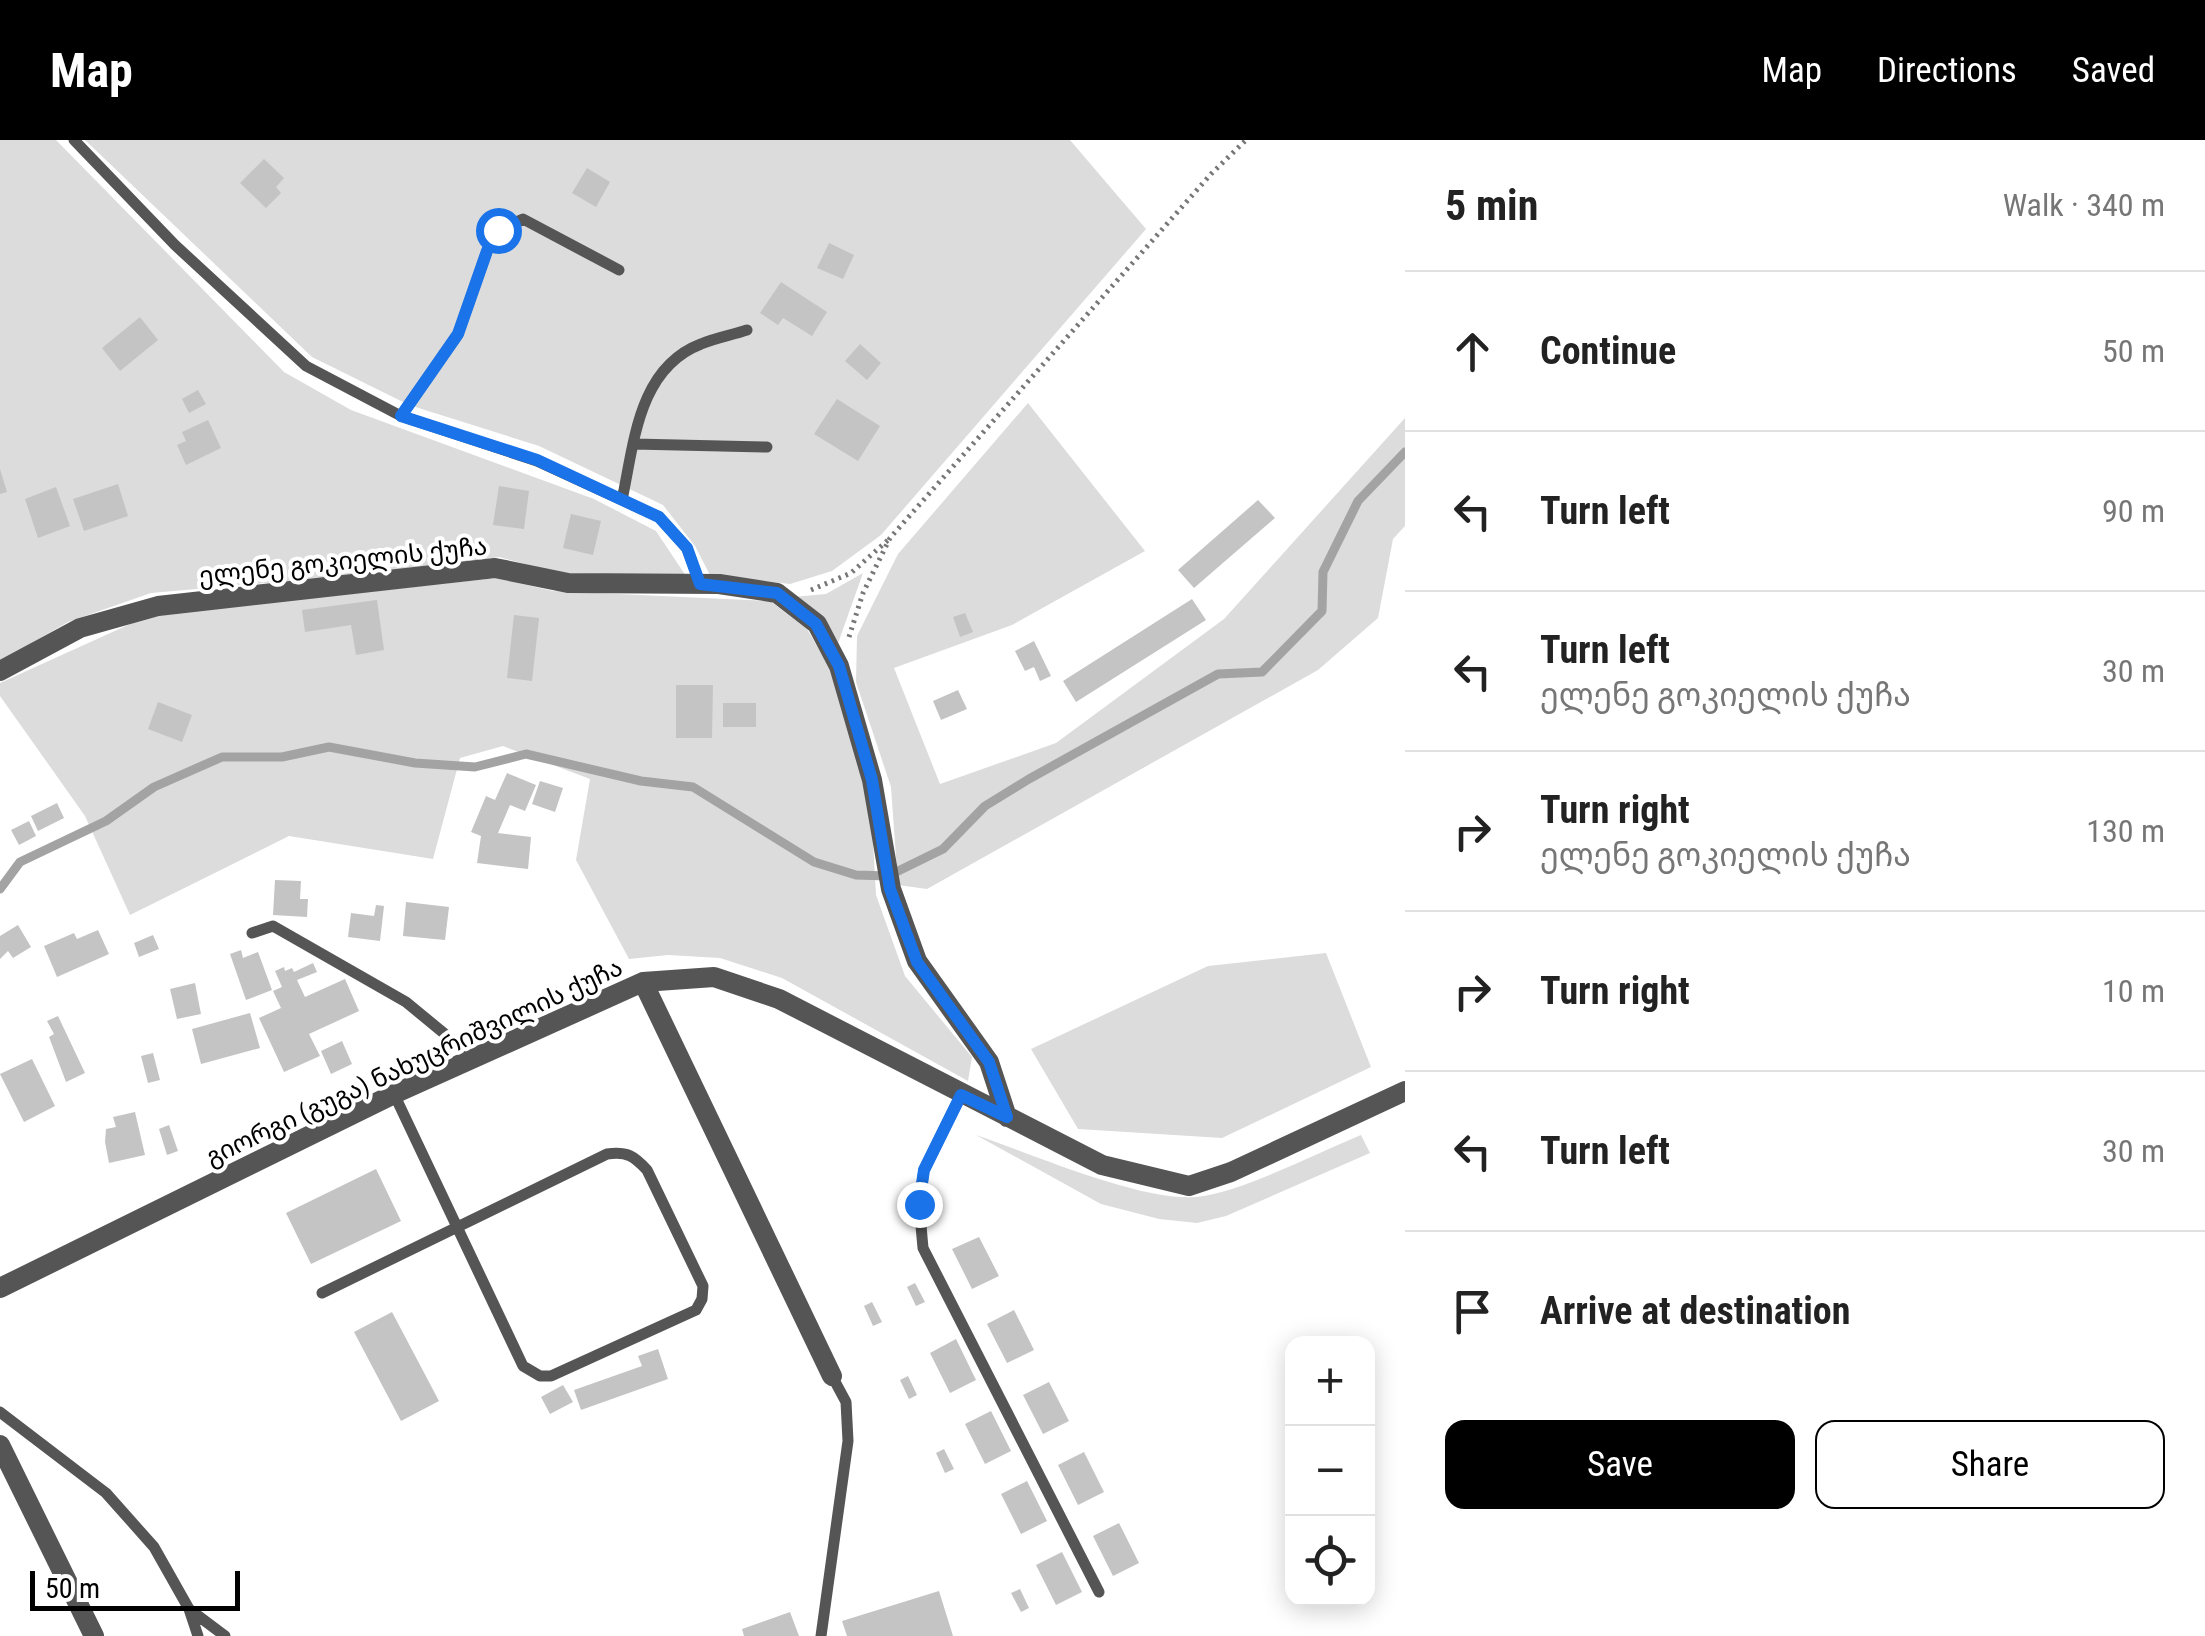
<!DOCTYPE html>
<html lang="en">
<head>
<meta charset="utf-8">
<style>
  :root { --surface:#fff; --page:#f6f6f6; --text:#222; --muted:#767676; --line:#e0e0e0; --accent:#000 }
  body { margin:0; font-family:"Roboto Condensed","Noto Sans Georgian",sans-serif; background:var(--page); color:var(--text) }
  .controls { position:absolute; right:30px; bottom:30px; display:grid; overflow:hidden; border-radius:20px; box-shadow:0 5px 25px #0003 }
  .controls button { width:90px; height:90px; display:grid; place-items:center; padding:0; border:0; border-bottom:2px solid var(--line); background:var(--surface); color:var(--text); font:50px sans-serif }
  .scale { position:absolute; left:30px; bottom:25px; width:210px; box-sizing:border-box; padding-left:10px; border:5px solid #000; border-top:0; font-size:28px; line-height:35px; white-space:nowrap; color:#000; -webkit-text-stroke:8px #fff; paint-order:stroke }
  .stop { position:absolute; width:30px; height:30px; margin:-22px; border:8px solid #1a73e8; border-radius:50%; background:#fff }
  .stop.end { background:#1a73e8; border-color:#fff; box-shadow:0 2px 10px #0008 }
  .list { margin:0; padding:0; list-style:none }
  h2 { display:flex; justify-content:space-between; align-items:center; height:130px; margin:0; padding:0 40px; font-size:42px }
  h2 small { font-size:32px; font-weight:400; color:var(--muted) }
  .list li { display:grid; grid-template-columns:65px 1fr auto; gap:30px; align-items:center; box-sizing:border-box; height:160px; padding:0 40px; border-top:2px solid var(--line) }
  .list b { display:block; font-size:38px; white-space:nowrap }
  .list p { margin:0; font-size:32px; white-space:nowrap; color:var(--muted) }
  .list em { font-size:32px; font-style:normal; color:var(--muted) }
  .actions { display:flex; gap:20px; padding:30px 40px }
  .actions a { flex:1; padding:22px 0; border:2px solid var(--accent); border-radius:20px; text-align:center; font-size:35px; color:var(--accent) }
  .actions .main { background:var(--accent); color:#fff }
  .icon { flex:none; width:55px; height:55px; fill:none; stroke:currentColor; stroke-width:2; stroke-linecap:round; stroke-linejoin:round }
  .map { position:relative; flex:none; width:1405px; height:1496px; overflow:hidden }
  header { display:flex; align-items:center; gap:60px; box-sizing:border-box; height:140px; padding:0 50px; background:var(--accent); color:#fff }
  header strong { font-size:48px }
  nav { display:flex; gap:55px; margin-inline-start:auto; font-size:35px }
  main { display:flex }
  aside { flex:1; background:var(--surface) }
  .map>svg:first-child { display:block }
  .green { fill:#dcdcdc }
  .lines { fill:none; stroke-linecap:round; stroke-linejoin:round }
  .stream { stroke:#a3a3a3; stroke-width:9 }
  .building { fill:#c4c4c4 }
  .path { stroke:#777; stroke-width:5; stroke-dasharray:2.5 5; stroke-linecap:butt }
  .service { stroke:#555; stroke-width:11 }
  .minor { stroke:#555; stroke-width:20 }
  .route { stroke:#1a73e8; stroke-width:12 }
  .labels { text-anchor:middle; dominant-baseline:central; stroke-width:8; stroke-linejoin:round; paint-order:stroke }
  .street-label { font-size:25px; fill:#000; stroke:#fff }
</style>
</head>
<body>
<header>
<strong>Map</strong>
<nav><a>Map</a><a>Directions</a><a>Saved</a></nav>
</header>
<main>
<div class="map">
<svg width="1405" height="1496" viewBox="0 0 1405 1496">
  <rect width="100%" height="100%" fill="#fff"/>
  <!-- green -->
  <path class="green" d="M0,0H56L284,232L351,270L594,359L656,391L686,436L558,433L499,417L413,430L151,453L68,482L0,521Z
    M85,0H1070L1146,89L881,395L832,431L790,444L710,435L695,406L663,365L539,306L409,265L312,217Z
    M1028,263L1145,411L1012,485L894,528L940,644L1056,603L1224,479L1405,278V386L1393,399L1378,478L1318,530L927,749L898,745L891,647L856,542L857,496L898,414Z
    M863,433L836,509L793,457L826,454Z
    M496,438L553,451L770,461L807,489L831,530L871,666L876,755L905,836L972,917L968,941L782,838L720,818L668,815L629,819L576,720L590,639L503,606L460,618L433,719L289,696L130,775L85,676L0,556V543L150,475Z
    M1326,813L1371,927L1222,998L1078,989L1031,909L1208,826Z
    M976,995C1033,1014 1139,1061 1196,1057C1240,1053 1317,1013 1361,995L1370,1013L1226,1076L1197,1083L1159,1079L1101,1064Z"/>
  <g class="lines">
    <!-- stream -->
    <path class="stream" d="M0,749L20,722L106,681L154,647L222,617H282L329,607L415,623L475,627L526,614L641,641L693,647L814,722L856,735L888,736L943,709L985,666L1029,639L1218,534L1262,532L1322,471L1323,432L1358,361L1405,312"/>
  </g>
  <!-- building -->
  <path class="building" d="M264,19L284,38L276,47L281,53L266,68L240,43Z
    M587,28L610,42L596,67L572,53Z
    M829,103L854,115L843,139L817,128Z
    M781,142L827,172L812,196L783,178L778,185L760,173Z
    M140,177L158,200L120,231L102,208Z
    M860,204L881,223L867,240L845,221Z
    M198,250L206,264L189,273L182,259Z
    M837,259L880,286L858,321L814,294Z
    M208,280L221,308L186,325L177,305L186,301L182,292Z
    M0,329L7,352L0,354Z
    M118,344L128,376L84,391L73,359Z
    M499,346L529,351L524,389L493,385Z
    M56,347L70,386L38,398L25,359Z
    M1258,360L1275,378L1194,448L1178,430Z
    M571,374L601,381L593,415L563,408Z
    M1192,459L1206,480L1076,562L1063,541Z
    M377,460L384,510L356,515L351,485L305,492L302,470Z
    M965,473L973,492L960,497L953,477Z
    M514,475L539,478L532,541L507,538Z
    M1034,501L1051,536L1040,541L1034,527L1025,531L1015,511Z
    M676,545H713L712,598H676Z
    M958,550L967,569L941,580L933,561Z
    M158,562L192,575L182,602L148,589Z
    M723,563H756V587H723Z
    M507,633L536,645L525,671L510,665L498,693L531,697L528,729L477,723L481,696L471,692L486,656L495,660Z
    M540,641L563,648L555,672L532,664Z
    M57,663L64,678L38,691L31,676Z
    M29,681L36,696L19,705L11,690Z
    M275,740L301,741L300,759H308L307,777L273,775Z
    M406,762L449,767L445,800L403,796Z
    M376,765L384,766L380,801L348,797L351,773L374,776Z
    M18,785L31,807L13,818L8,811L0,819V796Z
    M98,790L109,814L57,837L44,806L74,793L77,799Z
    M153,795L159,809L139,817L134,803Z
    M241,810L243,818L258,812L272,850L246,860L230,814Z
    M313,823L317,832L297,840L305,857L345,839L359,871L309,894L320,916L284,932L259,878L281,868L273,851L282,847L275,831L284,827L285,831L292,828L294,832Z
    M195,843L201,874L177,879L170,849Z
    M250,873L260,908L201,924L192,889Z
    M58,876L85,933L66,942L49,897L54,894L47,881Z
    M342,901L352,924L331,934L321,911Z
    M153,913L160,940L148,943L141,916Z
    M32,919L55,966L24,982L0,934Z
    M135,972L145,1015L109,1023L105,1002L106,989L116,987L113,977Z
    M169,985L178,1011L167,1015L159,989Z
    M376,1029L401,1081L311,1124L286,1073Z
    M979,1097L999,1136L972,1149L952,1109Z
    M915,1143L925,1162L916,1166L907,1147Z
    M872,1162L882,1182L873,1186L864,1166Z
    M1014,1170L1034,1210L1007,1223L987,1184Z
    M392,1172L439,1261L401,1281L354,1192Z
    M956,1199L976,1240L950,1253L930,1213Z
    M658,1209L668,1239L581,1270L574,1250L642,1226L638,1216Z
    M908,1236L917,1255L909,1259L900,1240Z
    M1049,1242L1069,1281L1043,1294L1023,1255Z
    M563,1245L573,1262L550,1274L541,1257Z
    M991,1271L1011,1311L985,1324L965,1284Z
    M944,1309L954,1329L945,1333L936,1313Z
    M1084,1312L1104,1352L1078,1365L1058,1325Z
    M1027,1341L1047,1381L1021,1394L1001,1354Z
    M1119,1383L1139,1423L1113,1436L1093,1396Z
    M1062,1412L1082,1452L1056,1465L1036,1425Z
    M1020,1449L1029,1468L1021,1472L1011,1453Z
    M939,1451L953,1496H847L842,1481Z
    M790,1472L799,1496H744L742,1489Z"/>
  <g class="lines">
    <!-- path -->
    <path class="path" d="M811,450L851,433L888,400
      M849,497L863,453L890,398L1211,34L1246,0"/>
    <!-- service -->
    <path class="service" d="M74,0L175,105L306,226L401,276L537,321L659,377L687,408L700,444
      M401,276L458,194L487,111L498,90L523,79L619,130
      M634,304L767,307
      M622,360C634,304 638,228 701,204C715,198 732,195 747,190
      M252,793L273,786L406,862L474,918
      M961,955L924,1030L919,1064L923,1108L1099,1452
      M322,1153L607,1014C627,1011 634,1016 647,1030L703,1146L702,1159L696,1170L551,1236H540L523,1226L394,954
      M0,1272L106,1353L154,1407L189,1469L225,1496
      M189,1469L198,1496
      M821,1496L848,1301L846,1262L832,1236"/>
    <!-- minor -->
    <path class="minor" d="M0,531L80,488L158,466L495,428L568,443L719,444L777,453L817,484L839,526L872,640L891,749L917,821L989,922L1007,977
      M643,842L832,1236
      M0,1148L394,954L643,842L714,837L779,859L1102,1025L1189,1046L1231,1032L1405,951
      M0,1305L94,1496"/>
  </g>
  <g class="lines">
    <!-- route -->
    <path class="route" d="M498,90L487,111L458,194L401,276L537,320L659,377L687,408L700,444L777,453L816,484L839,526L872,640L890,749L917,822L989,922L1007,977L961,955L924,1030L919,1064"/>
  </g>
  <g class="labels">
    <!-- street labels -->
    <g class="street-label">
      <text transform="translate(343 421) rotate(-6)">ელენე გოკიელის ქუჩა</text>
      <text transform="translate(414 922) rotate(-25)">გიორგი (გუგა) ნახუცრიშვილის ქუჩა</text>
    </g>
  </g>
</svg>
<div class="controls">
<button>+</button>
<button>−</button>
<button><svg class="icon" aria-label="locate" viewBox="0 0 24 24"><circle cx="12" cy="12" r="6"/><path d="M12 2v4M12 18v4M2 12h4M18 12h4"/></svg></button>
</div>
<div class="scale">50 m</div>
<div class="stop" style="left:498px;top:90px"></div>
<div class="stop end" style="left:919px;top:1064px"></div>
</div>
<aside>
<h2>5 min<small>Walk · 340 m</small></h2>
<ul class="list">
<li><svg class="icon" aria-label="ahead" viewBox="0 0 24 24"><path d="M12 20V5M6 11l6-6 6 6"/></svg><div><b>Continue</b></div><em>50 m</em></li>
<li><svg class="icon" aria-label="left" viewBox="0 0 24 24"><path d="M17 20v-9H6M10 6l-5 5 5 5"/></svg><div><b>Turn left</b></div><em>90 m</em></li>
<li><svg class="icon" aria-label="left" viewBox="0 0 24 24"><path d="M17 20v-9H6M10 6l-5 5 5 5"/></svg><div><b>Turn left</b><p>ელენე გოკიელის ქუჩა</p></div><em>30 m</em></li>
<li><svg class="icon" aria-label="right" viewBox="0 0 24 24"><path d="M7 20v-9h11M14 6l5 5-5 5"/></svg><div><b>Turn right</b><p>ელენე გოკიელის ქუჩა</p></div><em>130 m</em></li>
<li><svg class="icon" aria-label="right" viewBox="0 0 24 24"><path d="M7 20v-9h11M14 6l5 5-5 5"/></svg><div><b>Turn right</b></div><em>10 m</em></li>
<li><svg class="icon" aria-label="left" viewBox="0 0 24 24"><path d="M17 20v-9H6M10 6l-5 5 5 5"/></svg><div><b>Turn left</b></div><em>30 m</em></li>
<li><svg class="icon" aria-label="arrive" viewBox="0 0 24 24"><path d="M6 21V4h12l-3 4 3 4H6"/></svg><div><b>Arrive at destination</b></div></li>
</ul>
<div class="actions"><a class="main">Save</a><a>Share</a></div>
</aside>
</main>
</body>
</html>
